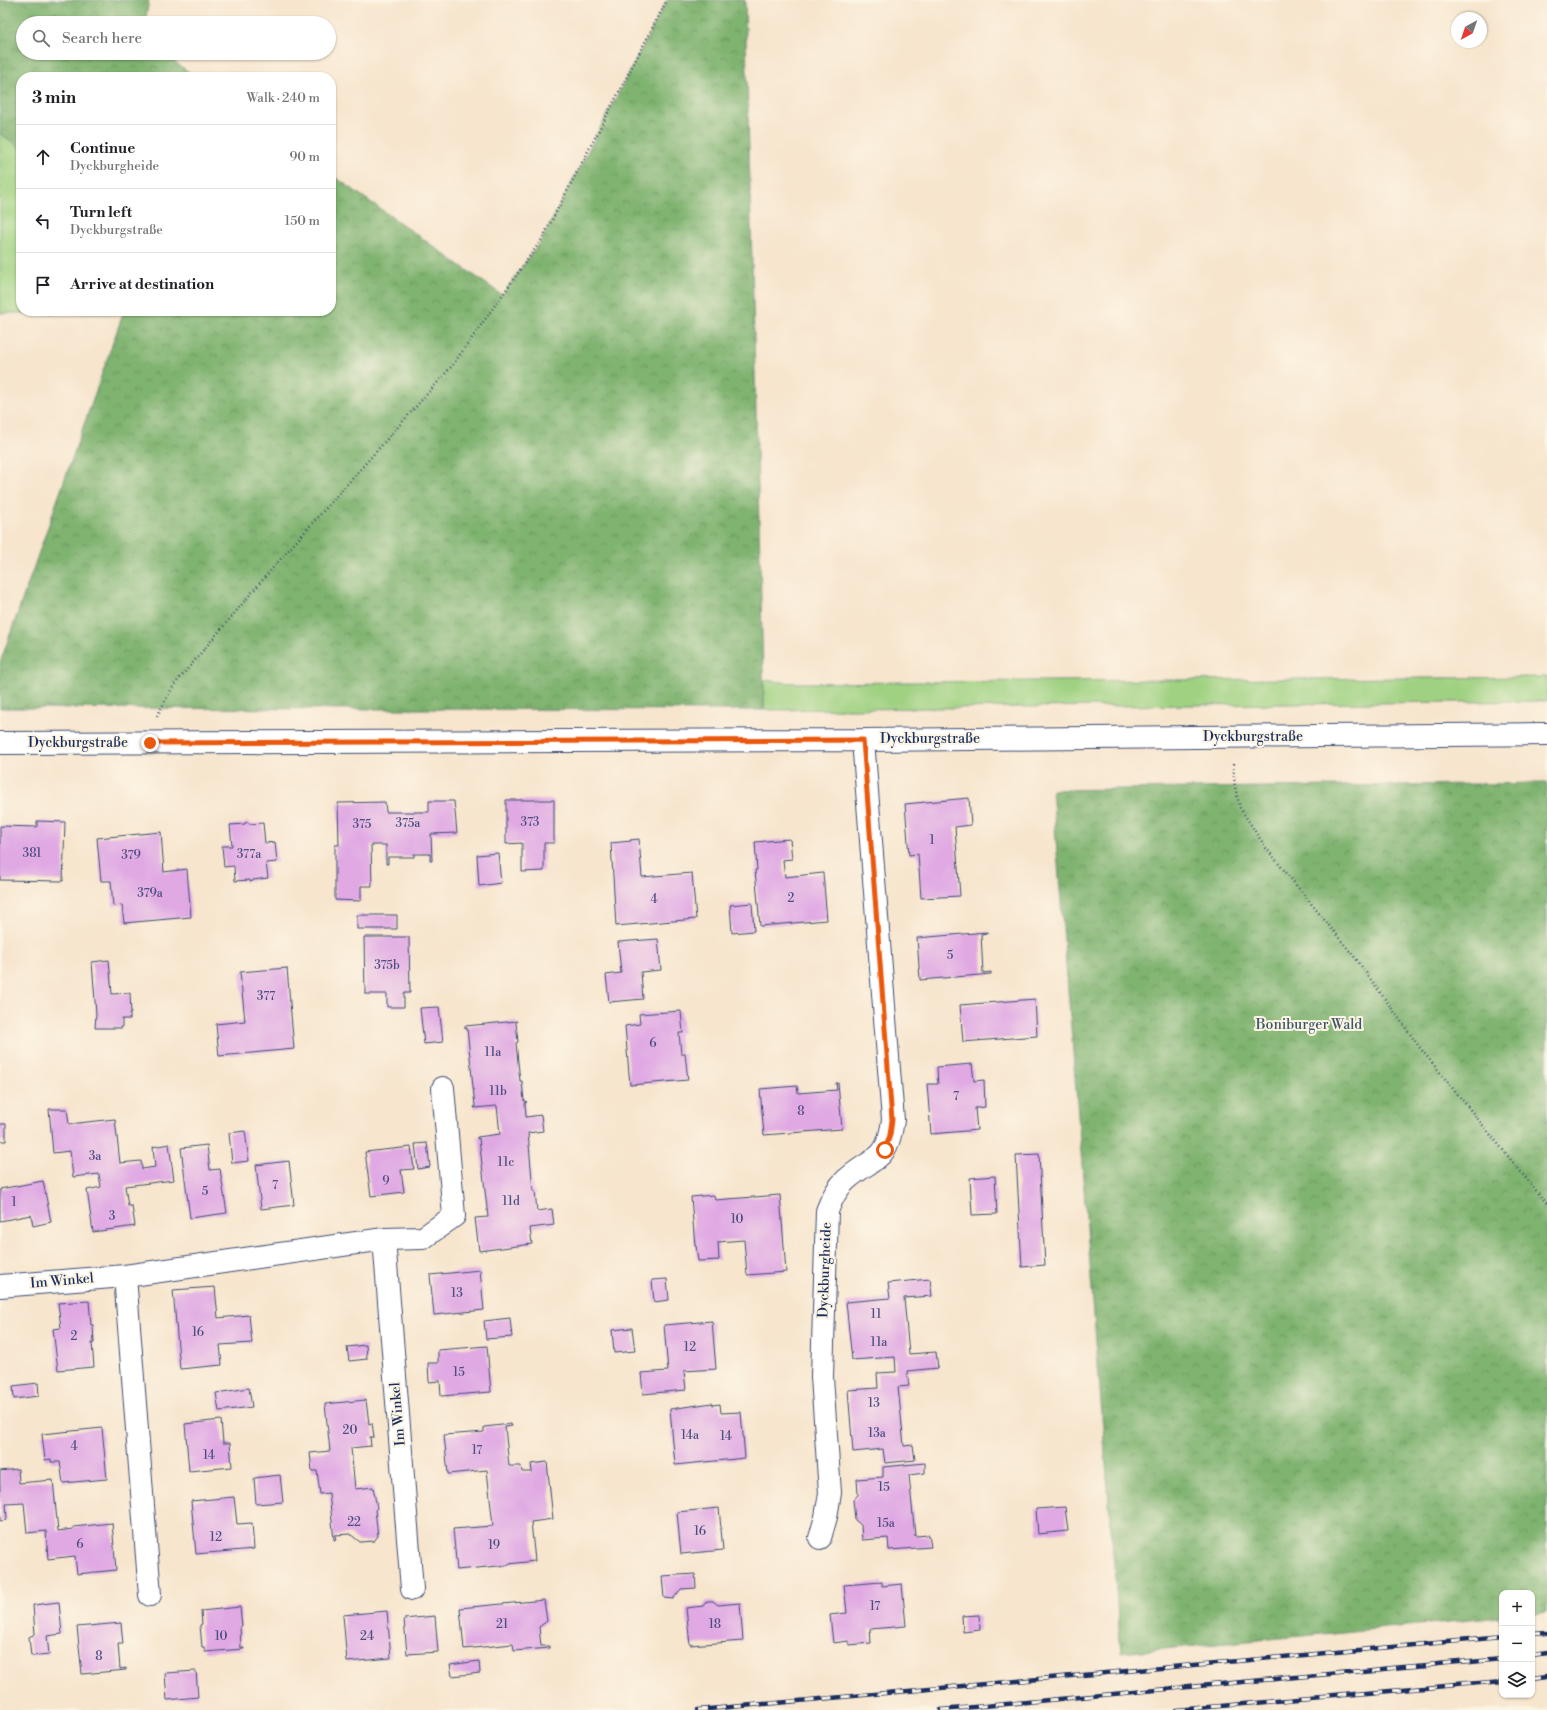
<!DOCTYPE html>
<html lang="en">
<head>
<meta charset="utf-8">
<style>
  :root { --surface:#fff; --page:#f2f2f2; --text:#202124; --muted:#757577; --line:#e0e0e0 }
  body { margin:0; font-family:"Libre Bodoni",serif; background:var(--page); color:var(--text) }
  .controls { position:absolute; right:12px; bottom:12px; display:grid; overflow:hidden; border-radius:8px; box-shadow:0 1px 3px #0004 }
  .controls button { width:36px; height:36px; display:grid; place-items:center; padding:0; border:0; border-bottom:1px solid var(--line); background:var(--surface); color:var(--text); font:20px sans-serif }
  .compass { position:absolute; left:1451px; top:12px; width:36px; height:36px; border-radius:50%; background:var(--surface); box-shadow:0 1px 3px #0004; rotate:220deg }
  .stop { position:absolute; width:12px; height:12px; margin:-9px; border:3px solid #ea580c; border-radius:50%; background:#fff }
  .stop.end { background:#ea580c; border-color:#fff; box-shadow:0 1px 4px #0008 }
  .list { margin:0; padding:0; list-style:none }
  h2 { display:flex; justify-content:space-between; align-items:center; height:52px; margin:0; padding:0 16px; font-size:17px }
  h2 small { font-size:13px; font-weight:400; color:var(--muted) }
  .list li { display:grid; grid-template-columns:26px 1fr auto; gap:12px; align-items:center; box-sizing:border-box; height:64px; padding:0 16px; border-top:1px solid var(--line) }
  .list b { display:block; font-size:15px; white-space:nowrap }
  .list p { margin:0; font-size:13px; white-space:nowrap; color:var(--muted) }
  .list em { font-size:13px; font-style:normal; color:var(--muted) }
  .icon { flex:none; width:22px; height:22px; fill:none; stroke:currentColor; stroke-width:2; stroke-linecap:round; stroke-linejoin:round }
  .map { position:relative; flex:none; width:1547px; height:1710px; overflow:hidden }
  .search { position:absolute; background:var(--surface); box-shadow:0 1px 3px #0004; left:16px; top:16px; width:320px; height:44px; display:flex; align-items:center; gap:10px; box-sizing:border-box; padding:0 14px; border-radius:22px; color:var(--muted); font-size:15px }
  .panel { position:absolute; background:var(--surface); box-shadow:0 1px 3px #0004; left:16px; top:72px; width:320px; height:244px; border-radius:16px }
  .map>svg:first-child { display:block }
  .green { fill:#9fd181; stroke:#5d8070 }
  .forest { fill:url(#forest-crowns); stroke:#4d7166 }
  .building { fill:#e0a9e4 }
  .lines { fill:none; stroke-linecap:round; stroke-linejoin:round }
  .minor-casing { stroke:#3c4a6f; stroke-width:24 }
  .path { stroke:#3c4a6f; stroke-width:2.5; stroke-dasharray:1 3; stroke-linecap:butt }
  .minor { stroke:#fff; stroke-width:22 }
  .rail-casing { stroke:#1b2f5e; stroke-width:4.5 }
  .rail { stroke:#fcf5e5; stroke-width:3; stroke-dasharray:9; stroke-linecap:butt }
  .route { stroke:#ea580c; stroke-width:5 }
  .labels { text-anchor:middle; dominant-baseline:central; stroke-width:4; stroke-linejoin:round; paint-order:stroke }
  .number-label { font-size:12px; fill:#4c4e80 }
  .street-label { font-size:14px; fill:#1b2f5e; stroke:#fcf5e5 }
  .park-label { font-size:14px; fill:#3c5867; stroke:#fcf5e5 }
</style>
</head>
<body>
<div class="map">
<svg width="1547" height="1710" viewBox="0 0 1547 1710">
  <defs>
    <pattern id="forest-crowns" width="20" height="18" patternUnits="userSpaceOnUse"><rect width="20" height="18" fill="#7fb36f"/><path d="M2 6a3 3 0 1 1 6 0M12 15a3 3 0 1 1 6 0" fill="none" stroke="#67925e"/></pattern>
  </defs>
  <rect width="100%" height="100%" fill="#fcf5e5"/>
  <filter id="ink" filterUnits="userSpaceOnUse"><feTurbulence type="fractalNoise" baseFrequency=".025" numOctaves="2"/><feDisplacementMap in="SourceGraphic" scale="8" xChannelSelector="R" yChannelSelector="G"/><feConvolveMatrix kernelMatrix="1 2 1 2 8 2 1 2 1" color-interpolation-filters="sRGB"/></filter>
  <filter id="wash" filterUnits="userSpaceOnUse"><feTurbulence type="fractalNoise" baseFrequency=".012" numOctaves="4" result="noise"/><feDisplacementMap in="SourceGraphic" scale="16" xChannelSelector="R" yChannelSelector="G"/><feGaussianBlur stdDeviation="0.9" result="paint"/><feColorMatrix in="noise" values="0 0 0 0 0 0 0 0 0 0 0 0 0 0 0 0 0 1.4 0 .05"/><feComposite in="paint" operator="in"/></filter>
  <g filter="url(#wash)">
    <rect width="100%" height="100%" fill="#f7e5cd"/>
    <!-- green -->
    <path class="green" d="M0,133L21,148V311H124L123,313H0Z
      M1547,677V701L764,710V680L791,683Z"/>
    <!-- forest -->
    <path class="forest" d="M0,0H149L145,23H23V53H162L196,77H21V148L0,133Z
      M667,0H745L764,710L0,708V663L124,311H331V174L502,295L542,239Z
      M1547,783V1613L1532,1615V1593H1502V1617L1121,1653L1052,790Z"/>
    <g id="blocks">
      <!-- building -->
      <path class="building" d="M969,798L971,825L955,827L960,896L921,898L918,854L909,855L905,804Z
        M506,800H554V843H544V871L522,872V843L506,844Z
        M429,801H454L457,833L431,834L432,861H430V854H414V857H388V864H386V845H371L372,886H361V901L335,900V845H339L338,803L385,802L386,812H429Z
        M37,821L65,822L63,881L0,880V826L37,827Z
        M248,822L249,824L263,823L265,843L275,842L277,862L266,863L268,878L253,880V881L250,882V880L235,881L234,866L224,867L222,846H232L230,825L245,824V823Z
        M161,832L164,872L187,869L191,917L124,923L122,905L113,906L111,881H101L97,838Z
        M639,839L642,877L692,873L696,919L616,926L611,843L631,841L630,840Z
        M790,839L792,859L783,860L785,877L823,873L827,920L760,926L755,870H757L755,842Z
        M498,853L501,883L479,886L477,855Z
        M752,903L754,931L732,933L730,905Z
        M357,915H397V929H357Z
        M987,932L988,933L981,934L983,973L991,972V974L920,980L917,938Z
        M364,937H409L410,993H404V1007H387V994H365Z
        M658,939L661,970L641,972L643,999L609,1002L606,975L621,973L618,942Z
        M109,960L112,994L130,993L131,1013H130V1019H122V1028H95L96,1014L92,962Z
        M287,968L294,1049L219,1056L216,1024L245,1021L240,972Z
        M1035,999L1037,1036L963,1042L960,1005Z
        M439,1007L443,1042L424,1044L420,1008Z
        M681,1011L683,1033H679L681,1054H685L688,1080L630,1085L625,1026L640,1024L639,1014Z
        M517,1021L516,1023L518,1042L516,1043L520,1081H522L524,1101H526L527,1102L525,1103L526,1117L541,1115L543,1131L528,1133L533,1191H535L537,1211L552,1209L554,1225L530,1228L532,1244L479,1251L475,1218L488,1217L479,1138L477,1139V1137L500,1134L497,1106L474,1108L475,1106L467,1028L465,1029V1026Z
        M972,1064L974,1081L984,1080L985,1107L975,1108L977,1130L931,1134L927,1084H938L937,1067Z
        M836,1083H838L842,1129L764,1135L760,1089L797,1086L798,1093L837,1090Z
        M49,1109H67L69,1124L115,1119L120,1163L141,1161L142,1169L155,1167L153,1147L169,1144L174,1180L125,1186L128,1206H132L135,1226L93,1232L87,1190L101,1187L99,1174L73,1177L70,1151L53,1153Z
        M0,1124H6V1141H0Z
        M245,1131L249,1161L232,1163L229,1133Z
        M427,1143L430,1167L418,1169L415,1144Z
        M207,1145L210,1170L220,1169L227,1213L190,1218L181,1148Z
        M411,1147L414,1169L401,1170L404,1192L371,1196L365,1152Z
        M1039,1154L1045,1265L1022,1267L1016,1155Z
        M289,1161L294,1205L261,1209L256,1165Z
        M995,1176L997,1214L972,1215L970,1178Z
        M43,1181L51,1222L33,1226L31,1215L0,1221V1189Z
        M714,1195L715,1200L780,1195L786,1272L747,1275L744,1240L718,1242L719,1260L698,1261L696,1246H695L691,1197Z
        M480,1270L484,1310L434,1315L430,1275Z
        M667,1279L669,1300L654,1302L652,1280Z
        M930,1279L932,1296L904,1298L909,1354L936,1352L938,1368L907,1371L909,1386L898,1387L901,1416L904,1446L913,1445L915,1460L885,1463L883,1449L853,1452L848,1390L878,1388L877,1373L896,1372L895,1357L852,1360L846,1302L890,1298L888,1283Z
        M215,1287L218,1318L249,1315L252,1343L220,1345L222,1365L180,1369L173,1290Z
        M89,1301L91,1325H93L94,1343H92L94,1367L58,1370L53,1329L61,1328L58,1303Z
        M510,1318L512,1337L486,1339L484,1321Z
        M712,1321L716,1369L684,1371L686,1390L643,1394L641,1373L668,1371L664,1325Z
        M632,1328L635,1351L614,1353L612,1330Z
        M366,1345L367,1359L349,1361L347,1347Z
        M487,1346L491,1392L441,1396L440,1381L429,1382L428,1363H438V1350Z
        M38,1383L39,1396L14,1399L13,1386Z
        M249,1388L252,1407L219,1411L216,1393Z
        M366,1400L369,1424L372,1423L374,1437H370L371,1446L351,1448L355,1489L373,1487L377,1508L375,1510L378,1536L374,1541L360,1542L350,1534L335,1535L336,1540H334L329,1493L320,1494L317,1471H312L310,1453L330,1451L325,1404Z
        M712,1403L713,1405L720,1404L721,1413L741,1412L745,1458L675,1465L670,1409Z
        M221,1420L223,1443H230L232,1467L189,1471L185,1424Z
        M511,1424L512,1426L505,1427L509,1466H521L522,1472H532L531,1464L547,1462L553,1519L531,1522L535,1561L508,1564V1565L457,1570L453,1529L493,1526L487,1470L448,1474L444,1435L484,1432V1427Z
        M102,1428L107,1479L63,1483L60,1462H51V1459L45,1460L42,1434Z
        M925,1463V1473L909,1475L915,1536L929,1535L931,1547L889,1550L888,1538L862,1540L861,1525L855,1520L853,1500L858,1495L857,1479L883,1477V1467Z
        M18,1469L19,1483L53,1480L58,1531L73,1529V1527L112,1523L116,1570L77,1574L75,1556L48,1559L46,1531L27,1533L24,1503L6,1504L7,1520L0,1521V1471Z
        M280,1475L283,1502L256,1504L254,1478Z
        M234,1497L237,1524L252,1523L254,1549L196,1554L191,1501Z
        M1065,1507L1068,1531L1038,1534L1036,1509Z
        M719,1508L723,1550L681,1554L677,1512Z
        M695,1574L696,1588L681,1589L673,1599L664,1598L662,1576Z
        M882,1582V1586L902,1584L906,1626L870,1629L871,1643L849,1645V1641L833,1643L830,1615L847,1613L844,1585Z
        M544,1600L547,1621L539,1627L541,1646H549V1648L514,1651L513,1644L464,1649L460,1608Z
        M707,1601H713L718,1605L740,1603L743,1641L690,1645L686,1608L703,1606Z
        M59,1602L62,1634L47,1636L49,1654L31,1656L29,1637L35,1634L33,1605Z
        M240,1607L242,1626H240L241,1648H244V1649L205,1652L204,1647H202L200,1625L202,1624L201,1611Z
        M387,1611L391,1658L347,1662L343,1615Z
        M979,1615L980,1630L963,1632L962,1616Z
        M435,1616L438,1652L407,1654L404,1619Z
        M121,1623L123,1644H118L120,1669L126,1668V1670L82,1674L77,1627Z
        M479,1661L480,1673L452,1676L450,1665Z
        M196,1671L198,1697L167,1700L165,1673Z"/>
    </g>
  </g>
  <g filter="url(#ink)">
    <use href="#blocks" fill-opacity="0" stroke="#3c4a6f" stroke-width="1"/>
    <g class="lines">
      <defs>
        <path id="minor" d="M0,743L863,740L1547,734
          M384,1239L423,1238L454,1216L443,1088
          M125,1276L150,1595
          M0,1286L125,1276L384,1239L412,1589
          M820,1538L826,1517L830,1493L822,1377L827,1211C831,1200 837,1188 846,1180C874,1155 887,1164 893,1120L863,740"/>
      </defs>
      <!-- minor casing -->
      <use href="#minor" class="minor-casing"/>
      <!-- path -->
      <path class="path" d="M157,716L174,685L270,571L452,366L542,239L667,0
        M1233,764L1235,787L1240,808L1266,848L1357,960L1420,1048L1547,1204"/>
      <!-- minor -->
      <use href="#minor" class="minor"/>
      <defs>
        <path id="rail" d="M1532,1634L1547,1633
          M1532,1656L1547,1654
          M1532,1679L1547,1677
          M698,1710L1502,1637
          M941,1710L1502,1658
          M1176,1710L1502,1681"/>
      </defs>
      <!-- rail casing -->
      <use href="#rail" class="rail-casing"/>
      <!-- rail -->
      <use href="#rail" class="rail"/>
    </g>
  </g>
  <g class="lines" filter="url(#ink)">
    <!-- route -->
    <path class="route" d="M150,743L863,740L892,1120L890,1135L885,1150"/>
  </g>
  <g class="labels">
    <!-- number labels -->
    <g class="number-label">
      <text x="530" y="822">373</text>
      <text x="408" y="823">375a</text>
      <text x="362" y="824">375</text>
      <text x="932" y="840">1</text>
      <text x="32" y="853">381</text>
      <text x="249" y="854">377a</text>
      <text x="131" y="855">379</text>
      <text x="150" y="893">379a</text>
      <text x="791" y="898">2</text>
      <text x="654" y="899">4</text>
      <text x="950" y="955">5</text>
      <text x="387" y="965">375b</text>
      <text x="266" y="996">377</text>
      <text x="653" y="1043">6</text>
      <text x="493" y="1052">11a</text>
      <text x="498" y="1091">11b</text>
      <text x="956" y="1096">7</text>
      <text x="801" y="1111">8</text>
      <text x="95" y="1156">3a</text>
      <text x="506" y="1162">11c</text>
      <text x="386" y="1181">9</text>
      <text x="275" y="1185">7</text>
      <text x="205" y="1191">5</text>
      <text x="511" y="1201">11d</text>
      <text x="14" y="1202">1</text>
      <text x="112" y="1216">3</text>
      <text x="737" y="1219">10</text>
      <text x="457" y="1293">13</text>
      <text x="876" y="1314">11</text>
      <text x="198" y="1332">16</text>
      <text x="74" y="1336">2</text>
      <text x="879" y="1342">11a</text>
      <text x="690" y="1347">12</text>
      <text x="459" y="1372">15</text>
      <text x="874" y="1403">13</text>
      <text x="350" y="1430">20</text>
      <text x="877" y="1433">13a</text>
      <text x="690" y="1435">14a</text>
      <text x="726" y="1436">14</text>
      <text x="74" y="1446">4</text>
      <text x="477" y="1450">17</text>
      <text x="209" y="1455">14</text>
      <text x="884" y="1487">15</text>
      <text x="354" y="1522">22</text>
      <text x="886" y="1523">15a</text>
      <text x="700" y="1531">16</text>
      <text x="216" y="1537">12</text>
      <text x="80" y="1544">6</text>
      <text x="494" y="1545">19</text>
      <text x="875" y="1606">17</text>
      <text x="502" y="1624">21</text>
      <text x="715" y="1624">18</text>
      <text x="221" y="1636">10</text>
      <text x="367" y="1636">24</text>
      <text x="99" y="1656">8</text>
    </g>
    <!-- street labels -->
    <g class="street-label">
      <text x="1253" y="737">Dyckburgstraße</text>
      <text x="930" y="739">Dyckburgstraße</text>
      <text x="78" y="743">Dyckburgstraße</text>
      <text transform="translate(825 1270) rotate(-88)">Dyckburgheide</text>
      <text transform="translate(62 1281) rotate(-5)">Im Winkel</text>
      <text transform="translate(398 1414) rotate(-95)">Im Winkel</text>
    </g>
    <!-- park labels -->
    <g class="park-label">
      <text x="1309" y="1025">Boniburger Wald</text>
    </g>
  </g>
</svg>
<div class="controls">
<button>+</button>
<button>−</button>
<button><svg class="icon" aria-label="layers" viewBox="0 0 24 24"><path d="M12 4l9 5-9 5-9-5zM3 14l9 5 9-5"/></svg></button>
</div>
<svg class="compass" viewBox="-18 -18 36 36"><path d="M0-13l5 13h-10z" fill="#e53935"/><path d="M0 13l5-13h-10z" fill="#757577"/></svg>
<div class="stop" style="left:885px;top:1150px"></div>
<div class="stop end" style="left:150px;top:743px"></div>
<div class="search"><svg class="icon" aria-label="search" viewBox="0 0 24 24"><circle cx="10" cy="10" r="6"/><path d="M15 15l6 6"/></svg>Search here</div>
<section class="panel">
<h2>3 min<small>Walk · 240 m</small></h2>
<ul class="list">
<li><svg class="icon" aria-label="ahead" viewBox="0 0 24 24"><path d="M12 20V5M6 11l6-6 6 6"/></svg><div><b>Continue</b><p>Dyckburgheide</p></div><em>90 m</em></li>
<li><svg class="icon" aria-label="left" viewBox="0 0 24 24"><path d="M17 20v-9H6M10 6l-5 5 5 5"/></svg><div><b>Turn left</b><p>Dyckburgstraße</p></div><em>150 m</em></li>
<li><svg class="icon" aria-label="arrive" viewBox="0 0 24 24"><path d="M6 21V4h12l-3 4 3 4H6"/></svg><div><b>Arrive at destination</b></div></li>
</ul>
</section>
</div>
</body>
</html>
